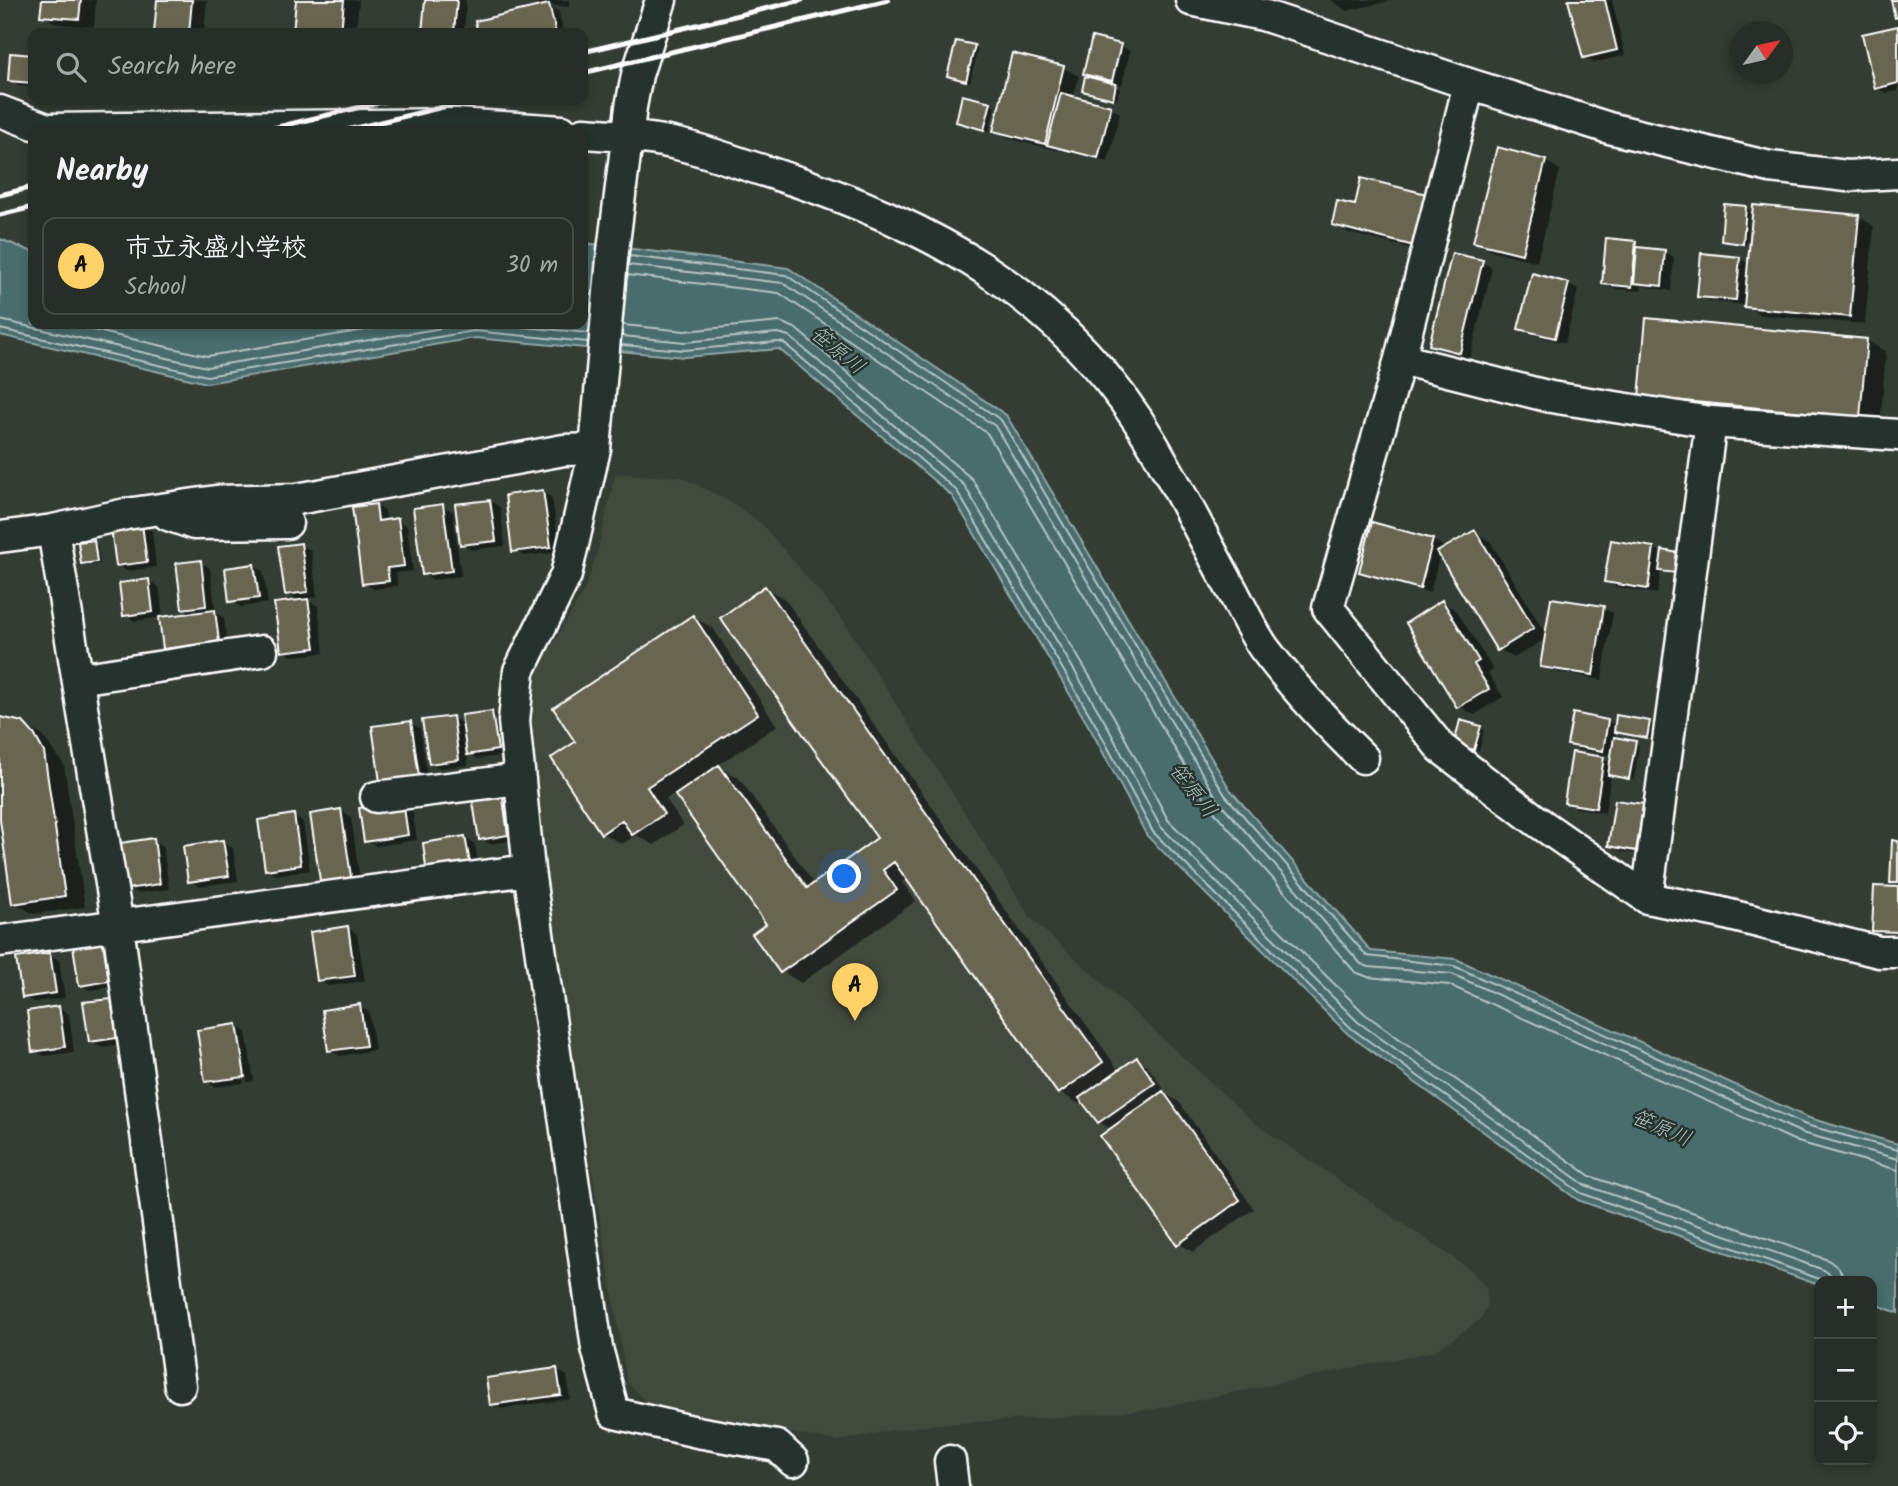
<!DOCTYPE html>
<html lang="en">
<head>
<meta charset="utf-8">
<style>
  :root { --surface:#262e27; --page:#2e362f; --text:#f1f3f6; --muted:#a4a8a7; --line:#424a44; --accent:#ffd166 }
  body { margin:0; font-family:Kalam,"Klee One",sans-serif; background:var(--page); color:var(--text) }
  .controls { position:absolute; right:21px; bottom:21px; display:grid; overflow:hidden; border-radius:14px; box-shadow:0 4px 10px #0003 }
  .controls button { width:63px; height:63px; display:grid; place-items:center; padding:0; border:0; border-bottom:2px solid var(--line); background:var(--surface); color:var(--text); font:35px sans-serif }
  .compass { position:absolute; left:1730px; top:21px; width:63px; height:63px; border-radius:50%; background:var(--surface); box-shadow:0 4px 10px #0003; rotate:57deg }
  .you { position:absolute; left:845px; top:877px; width:24px; height:24px; margin:-18px; border:5px solid #fff; border-radius:50%; background:#1a73e8; box-shadow:0 0 0 10px #1a73e833 }
  .badge { display:grid; place-items:center; width:46px; height:46px; border-radius:50%; background:var(--accent); color:#111; font-size:23px; font-weight:700 }
  .pin { position:absolute; translate:-50% -58px; filter:drop-shadow(0 2px 4px #0008) }
  .pin::after { content:''; position:absolute; top:37px; width:24px; height:21px; background:inherit; clip-path:polygon(0 0,100% 0,50% 100%) }
  .list { margin:0; padding:0; list-style:none }
  h2 { display:flex; justify-content:space-between; align-items:center; height:91px; margin:0; padding:0 28px; font-size:30px }
  h2 small { font-size:23px; font-weight:400; color:var(--muted) }
  .list li { display:grid; grid-template-columns:46px 1fr auto; gap:21px; align-items:center; box-sizing:border-box; height:98px; margin:0 14px 14px; padding:0 14px; border:2px solid var(--line); border-radius:14px }
  .list b { display:block; font-size:26px; white-space:nowrap }
  .list p { margin:0; font-size:23px; white-space:nowrap; color:var(--muted) }
  .list em { font-size:23px; font-style:normal; color:var(--muted) }
  .icon { flex:none; width:38px; height:38px; fill:none; stroke:currentColor; stroke-width:2; stroke-linecap:round; stroke-linejoin:round }
  .map { position:relative; flex:none; width:1898px; height:1486px; overflow:hidden }
  .search { position:absolute; background:var(--surface); box-shadow:0 4px 10px #0003; left:28px; top:28px; width:560px; height:77px; display:flex; align-items:center; gap:18px; box-sizing:border-box; padding:0 24px; border-radius:14px; color:var(--muted); font-size:26px }
  .panel { position:absolute; background:var(--surface); box-shadow:0 4px 10px #0003; left:28px; top:126px; width:560px; height:203px; border-radius:14px }
  .map>svg:first-child { display:block }
  .built { fill:#43493d }
  .water { fill:#486c6c; stroke:#91a7a7; stroke-width:2 }
  .shadow { fill:#0007 }
  .lines { fill:none; stroke-linecap:round; stroke-linejoin:round }
  .shore { stroke:#b6c4c4; stroke-width:2 }
  .building { fill:#676551; stroke:#fff; stroke-width:2 }
  .minor-casing { stroke:#fff; stroke-width:35 }
  .minor { stroke:#26332d; stroke-width:30 }
  .rail { stroke:#fff; stroke-width:5 }
  .labels { text-anchor:middle; dominant-baseline:central; stroke-width:5; stroke-linejoin:round; paint-order:stroke }
  .water-label { font-size:21px; font-style:italic; fill:#adbdbd; stroke:#26332d }
</style>
</head>
<body>
<div class="map">
<svg width="1898" height="1486" viewBox="0 0 1898 1486">
  <rect width="100%" height="100%" fill="#333d34"/>
  <filter id="ink" filterUnits="userSpaceOnUse"><feTurbulence type="fractalNoise" baseFrequency=".0143" numOctaves="2"/><feDisplacementMap in="SourceGraphic" scale="14" xChannelSelector="R" yChannelSelector="G"/><feConvolveMatrix kernelMatrix="1 2 1 2 8 2 1 2 1" color-interpolation-filters="sRGB"/></filter>
  <g filter="url(#ink)">
    <!-- built -->
    <path class="built" d="M615,474L682,477L736,505L762,524L843,620L1031,918L1256,1124L1470,1269L1486,1287L1488,1305L1480,1320L1435,1351L1155,1409L1075,1416L939,1424L883,1432L839,1441L654,1411L627,1382L549,913L530,722L538,669L584,591L597,554Z"/>
    <!-- water -->
    <path class="water" d="M0,239L33,252V324H583V243L788,268L1006,415L1231,791L1371,951L1456,959L1809,1118L1898,1144V1313L1872,1303V1281H1819V1285L1578,1200L1348,1034L1147,836L1091,730L952,496L779,349L685,357L475,338L207,383L0,335Z"/>
    <!-- shadow -->
    <path class="shadow" d="M43,0H96L94,27L57,24L42,15Z
      M159,0H207L204,33H156Z
      M298,0H359L356,33H295Z
      M427,0H466L464,33H424Z
      M530,0H569V7L537,4Z
      M1331,0H1393L1347,11Z
      M1570,0H1612L1625,55L1594,63L1584,57Z
      M549,6L559,12L563,33H480L477,22Z
      M1898,27V91L1886,93L1876,88Z
      M1094,39L1121,46L1130,51L1122,85L1111,83L1120,88L1117,100L1084,90L1098,80L1085,73Z
      M974,47L978,49L970,82L949,75Z
      M12,55L33,56V87L19,86L10,80Z
      M1064,68L1079,76L1073,98L1111,108L1120,113L1108,162L1010,139L995,130Z
      M964,97L995,106L989,131L958,122Z
      M1545,161L1560,170L1537,262L1490,250L1475,241Z
      M1356,207L1429,253L1349,233L1334,224Z
      M1755,207L1859,217L1874,226L1865,324L1761,315L1746,305L1709,301L1699,296L1703,255L1740,259L1750,264Z
      M1745,208L1750,210L1747,245L1722,240Z
      M1635,243L1645,248L1665,252L1674,257L1671,291L1642,286L1641,291L1614,289L1604,283Z
      M1482,262L1492,268L1470,358L1441,350L1431,345Z
      M1568,284L1578,290L1565,343L1529,334L1520,328Z
      M1866,340L1886,352L1880,428L1661,407L1641,396Z
      M543,492L552,498L560,552L524,556L514,551Z
      M490,501L500,507L505,546L471,550L461,544Z
      M376,506L385,511L387,521L397,520L407,526L413,571L396,573L398,586L374,589L364,583Z
      M443,506L453,512L461,576L433,580L423,574Z
      M1373,524L1433,540L1442,546L1441,552L1475,532L1490,541L1547,636L1603,608L1613,613L1602,680L1552,671L1542,666L1547,638L1514,658L1499,649L1440,554L1430,593L1371,576L1361,571Z
      M142,525L152,531L156,567L127,571L117,565Z
      M93,542L97,545L100,564L87,565L83,563Z
      M1612,542L1654,548L1664,554L1680,574L1661,570L1657,594L1616,587L1606,581Z
      M301,545L311,550L317,597L305,599L318,606L324,653L292,656L282,651L300,601L287,594Z
      M200,562L210,568L216,613L224,618L228,647L175,654L165,648L161,617L135,621L125,615L149,581L159,587L163,618L194,614L183,608Z
      M254,566L263,571L268,603L241,607L231,601Z
      M765,588L785,599L1120,1072L1137,1059L1147,1065L1164,1089L1109,1128L1099,1122L1084,1101L1079,1104L1059,1092L907,878L902,882L916,901L801,983L781,971L768,924L675,793L666,799L683,825L654,845L636,835L622,844L602,833L578,742L693,617L713,628L777,726L717,766L739,778L815,885L879,839Z
      M1442,602L1457,611L1493,670L1488,673L1503,697L1474,715L1459,706Z
      M492,712L502,718L507,755L478,759L467,752L468,765L440,768L430,763L453,718L464,725Z
      M0,718L22,724L43,736L64,765L85,907L34,914L14,903L0,808Z
      M1608,721L1616,726L1649,722L1653,725L1651,739L1617,732L1616,739L1639,745L1634,780L1611,775L1605,813L1576,808L1566,802L1603,759L1612,764L1613,756L1579,750L1569,744Z
      M410,723L420,728L429,788L393,794Z
      M1480,727L1484,730L1479,751L1460,746Z
      M501,793L511,799L517,840L490,844L480,839Z
      M403,803L412,809L417,840L376,846L366,840Z
      M1643,806L1653,811L1645,856L1620,851L1610,846Z
      M341,811L351,817L361,888L332,892Z
      M293,816L303,822L310,870L276,875L266,869Z
      M465,838L475,844L480,874L439,879Z
      M153,840L163,846L169,889L138,893L128,888Z
      M223,842L233,848L238,881L200,886L190,881Z
      M1898,889V936H1884L1874,930Z
      M348,928L357,934L365,981L328,986L319,980Z
      M102,944L112,950L118,986L90,990L80,985Z
      M50,955L59,960L65,998L34,1002L24,997Z
      M111,1000L121,1006L110,1004L116,1045L100,1047L91,1041Z
      M359,1006L369,1012L375,1050L340,1056L330,1050Z
      M59,1008L69,1014L74,1052L44,1056L34,1050Z
      M237,1026L246,1032L254,1081L247,1082L240,1030H236L244,1083L216,1087L206,1081Z
      M1164,1093L1179,1102L1254,1209L1193,1252L1178,1243Z
      M557,1370L567,1376L570,1399L501,1409L491,1404Z"/>
    <g class="lines">
      <!-- shore -->
      <path class="shore" d="M629,256L786,275L1001,420L1225,795L1367,956L1454,966L1806,1125L1898,1150
        M628,265L783,283L995,426L1218,800L1361,964L1369,967L1452,974L1802,1133L1898,1159
        M627,275L779,293L987,433L1209,806L1355,972L1368,977L1449,985L1798,1142L1898,1170
        M0,320L207,367L466,324
        M66,324L207,356L402,324
        M488,324L589,333
        M623,325L685,331L780,322L795,328L972,479L1114,717L1168,820L1365,1014L1590,1176L1828,1260L1839,1268L1845,1281
        M0,329L207,376L474,331L588,342
        M622,336L685,342L778,333L789,336L964,485L1105,722L1160,826L1358,1022L1585,1185L1824,1270L1831,1275L1834,1281
        M621,345L685,350L777,342L784,343L957,491L1097,727L1153,832L1352,1029L1581,1193L1825,1281"/>
    </g>
    <!-- building -->
    <path class="building" d="M42,0H81L79,19L40,16Z
      M157,0H192L189,33H154Z
      M296,0H344L341,33H293Z
      M425,0H457L454,33H422Z
      M1568,0H1605L1617,50L1583,58Z
      M1891,0H1898V17L1895,18Z
      M549,4L556,33H478L475,21Z
      M1898,26V83L1875,89L1862,34Z
      M56,29L79,31V33H55Z
      M1092,37L1121,44L1112,81L1083,74Z
      M956,41L975,45L966,81L947,76Z
      M10,53L33,55V83L8,81Z
      M1012,53L1064,66L1045,144L993,131Z
      M1085,76L1116,84L1113,99L1082,91Z
      M1061,93L1111,106L1098,158L1047,145Z
      M962,95L991,102L984,130L956,122Z
      M1497,147L1546,160L1522,254L1473,242Z
      M1361,178L1427,194L1414,246L1332,225L1337,201L1355,205Z
      M1724,204L1746,206L1743,244L1721,241Z
      M1753,205L1859,215L1850,317L1744,307Z
      M1606,238L1636,241L1632,287L1602,284Z
      M1637,247L1665,250L1662,286L1634,283Z
      M1452,253L1483,260L1460,353L1429,345Z
      M1701,253L1740,257L1736,300L1697,297Z
      M1532,273L1569,283L1555,338L1518,329Z
      M1646,318L1867,339L1860,417L1639,397Z
      M543,490L551,547L512,552L505,495Z
      M490,500L496,541L460,545L455,504Z
      M376,504L378,521L398,518L404,566L387,568L389,581L362,584L352,507Z
      M443,504L452,571L422,575L413,508Z
      M1372,522L1433,539L1420,589L1359,572Z
      M142,524L147,562L116,566L111,528Z
      M1475,530L1534,628L1497,651L1437,552Z
      M94,540L97,562L81,564L78,542Z
      M1611,540L1654,547L1648,589L1604,582Z
      M301,543L308,592L285,595L278,546Z
      M1662,550L1679,553L1676,573L1659,571Z
      M201,560L206,606L182,609L176,563Z
      M254,564L259,598L229,602L225,568Z
      M149,579L153,612L123,616L119,583Z
      M765,586L1103,1062L1058,1094L894,862L883,870L897,890L780,973L752,934L766,924L675,795L719,765L807,888L877,838L720,618Z
      M1551,598L1604,606L1593,675L1540,667Z
      M308,599L315,648L281,652L274,603Z
      M1442,600L1479,661L1474,664L1489,689L1457,708L1406,623Z
      M215,610L219,642L163,649L159,617Z
      M693,615L758,714L647,787L664,814L632,835L622,820L601,834L551,758L575,742L553,708Z
      M492,711L498,750L467,755L461,715Z
      M1573,713L1608,720L1603,751L1567,745Z
      M1616,715L1650,721L1647,738L1614,732Z
      M453,716L459,760L429,764L422,720Z
      M0,717L23,722L34,734L44,752L65,896L12,904L0,820Z
      M1460,720L1481,726L1474,750L1454,744Z
      M411,721L420,783L381,789L372,726Z
      M1614,737L1636,741L1629,779L1608,775Z
      M1572,752L1604,757L1596,808L1564,803Z
      M502,791L508,835L479,840L472,796Z
      M1615,800L1644,804L1636,851L1608,846Z
      M403,801L408,835L364,842L359,808Z
      M341,809L352,883L321,887L310,814Z
      M294,814L301,865L265,870L258,820Z
      M465,836L471,869L427,875L423,843Z
      M154,838L160,884L127,889L120,843Z
      M223,840L229,876L188,882L183,846Z
      M1892,840L1898,841V883H1890Z
      M1874,886L1898,887V932L1872,931Z
      M348,926L355,976L317,981L310,932Z
      M103,942L109,981L79,986L73,946Z
      M50,953L56,993L22,998L16,958Z
      M111,999L117,1038L89,1042L83,1002Z
      M360,1004L366,1046L328,1051L322,1010Z
      M59,1006L65,1047L32,1052L27,1011Z
      M237,1024L245,1077L205,1082L197,1030Z
      M1137,1057L1155,1083L1098,1123L1079,1098Z
      M1163,1091L1240,1200L1177,1245L1100,1136Z
      M557,1368L561,1395L490,1405L486,1378Z"/>
    <g class="lines">
      <defs>
        <path id="minor" d="M661,0L637,75L631,107L612,259L595,449L566,575L519,671L514,721L529,870L597,1348L614,1413L697,1432L777,1446L793,1461
          M1191,0L1263,15L1469,84L1609,128L1770,167L1847,176L1898,173
          M1469,84L1400,359L1328,608L1441,748L1538,822L1647,898L1718,912L1879,952H1898
          M0,111L47,129L456,124L562,131
          M583,133C614,135 646,137 677,144C708,151 738,163 768,172C927,222 1065,295 1152,443C1181,492 1206,543 1233,592C1243,611 1252,631 1264,648C1294,688 1327,723 1363,758
          M1400,359L1551,397L1711,422L1898,435
          M166,511L168,515L194,524L287,523
          M53,530L118,926L180,1386
          M0,537L53,530L126,514L216,501L297,499L564,450L595,449
          M78,679L262,651
          M376,797L520,779
          M1647,898L1711,422
          M0,941L529,870
          M950,1461L953,1486"/>
      </defs>
      <!-- minor casing -->
      <use href="#minor" class="minor-casing"/>
      <!-- minor -->
      <use href="#minor" class="minor"/>
      <!-- rail -->
      <path class="rail" d="M583,52L802,0
        M583,73L888,0
        M261,131L390,100
        M343,131L472,100
        M0,195L33,187
        M0,215L33,207"/>
    </g>
  </g>
  <g class="labels">
    <!-- water labels -->
    <g class="water-label">
      <text transform="translate(837 351) rotate(39)">笹原川</text>
      <text transform="translate(1192 791) rotate(52)">笹原川</text>
      <text transform="translate(1661 1129) rotate(23)">笹原川</text>
    </g>
  </g>
</svg>
<div class="controls">
<button>+</button>
<button>−</button>
<button><svg class="icon" aria-label="locate" viewBox="0 0 24 24"><circle cx="12" cy="12" r="6"/><path d="M12 2v4M12 18v4M2 12h4M18 12h4"/></svg></button>
</div>
<svg class="compass" viewBox="-18 -18 36 36"><path d="M0-13l5 13h-10z" fill="#e53935"/><path d="M0 13l5-13h-10z" fill="#a4a8a7"/></svg>
<div class="you"></div>
<div class="pin badge" style="left:855px;top:1021px">A</div>
<div class="search"><svg class="icon" aria-label="search" viewBox="0 0 24 24"><circle cx="10" cy="10" r="6"/><path d="M15 15l6 6"/></svg>Search here</div>
<section class="panel">
<h2>Nearby<small></small></h2>
<ul class="list">
<li><span class="badge">A</span><div><b>市立永盛小学校</b><p>School</p></div><em>30 m</em></li>
</ul>
</section>
</div>
</body>
</html>
